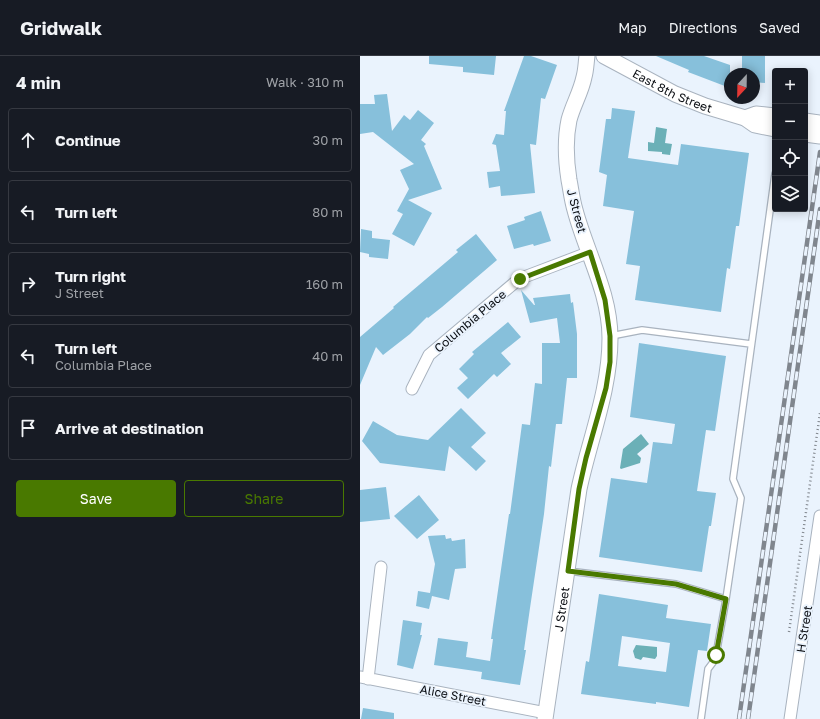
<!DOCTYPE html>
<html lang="en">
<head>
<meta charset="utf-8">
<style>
  :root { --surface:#171b24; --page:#20242c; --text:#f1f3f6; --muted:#9ea1a6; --line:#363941; --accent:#497900 }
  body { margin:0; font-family:"Golos Text",sans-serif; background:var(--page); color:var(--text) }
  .controls { position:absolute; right:12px; top:12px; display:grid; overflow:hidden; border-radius:4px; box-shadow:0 2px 10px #0003 }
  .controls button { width:36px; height:36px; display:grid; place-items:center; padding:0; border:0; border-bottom:1px solid var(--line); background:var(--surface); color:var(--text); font:20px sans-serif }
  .compass { position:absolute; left:364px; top:12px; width:36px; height:36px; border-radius:50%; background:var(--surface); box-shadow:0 2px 10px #0003; rotate:202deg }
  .stop { position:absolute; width:12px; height:12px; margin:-9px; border:3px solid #497900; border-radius:50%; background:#fff }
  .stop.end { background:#497900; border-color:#fff; box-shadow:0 1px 4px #0008 }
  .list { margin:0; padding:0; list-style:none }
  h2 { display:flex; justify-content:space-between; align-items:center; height:52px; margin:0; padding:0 16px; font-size:17px }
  h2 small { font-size:13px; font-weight:400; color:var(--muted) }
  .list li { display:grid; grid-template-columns:26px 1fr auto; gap:12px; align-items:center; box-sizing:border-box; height:64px; margin:0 8px 8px; padding:0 8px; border:1px solid var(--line); border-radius:4px }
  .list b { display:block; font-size:15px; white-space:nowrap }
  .list p { margin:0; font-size:13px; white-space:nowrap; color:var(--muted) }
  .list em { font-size:13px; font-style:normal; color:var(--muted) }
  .actions { display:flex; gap:8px; padding:12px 16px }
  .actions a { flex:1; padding:9px 0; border:1px solid var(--accent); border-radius:4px; text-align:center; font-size:14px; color:var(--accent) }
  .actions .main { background:var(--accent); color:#fff }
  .icon { flex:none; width:22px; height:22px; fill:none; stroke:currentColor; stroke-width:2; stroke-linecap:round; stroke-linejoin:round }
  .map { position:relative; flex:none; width:460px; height:663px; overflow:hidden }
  header { display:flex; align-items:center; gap:24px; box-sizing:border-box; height:56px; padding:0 20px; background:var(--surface); border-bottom:1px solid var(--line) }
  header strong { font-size:19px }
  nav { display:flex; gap:22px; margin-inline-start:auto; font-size:14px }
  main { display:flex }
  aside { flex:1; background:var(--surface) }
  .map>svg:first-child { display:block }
  .water { fill:#6bb0b7 }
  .building { fill:#87c0db; fill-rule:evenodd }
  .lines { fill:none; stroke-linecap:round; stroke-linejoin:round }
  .lane-casing { stroke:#a9b3bf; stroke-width:8 }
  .street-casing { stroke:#a9b3bf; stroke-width:13 }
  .secondary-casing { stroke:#a9b3bf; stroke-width:17 }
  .path { stroke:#80868d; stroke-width:2.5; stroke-dasharray:1 3; stroke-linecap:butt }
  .lane { stroke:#fff; stroke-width:5.5 }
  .street { stroke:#fff; stroke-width:11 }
  .secondary { stroke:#fff; stroke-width:15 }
  .rail-casing { stroke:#80868e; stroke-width:4.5 }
  .rail { stroke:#eaf3fd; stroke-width:3; stroke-dasharray:9; stroke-linecap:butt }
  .route { stroke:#497900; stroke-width:5 }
  .labels { text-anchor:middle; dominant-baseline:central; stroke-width:3.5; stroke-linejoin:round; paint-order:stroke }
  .street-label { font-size:12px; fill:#0b0e13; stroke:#eaf3fd }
</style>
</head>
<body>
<header>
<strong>Gridwalk</strong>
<nav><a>Map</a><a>Directions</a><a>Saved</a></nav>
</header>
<main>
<aside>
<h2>4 min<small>Walk · 310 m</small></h2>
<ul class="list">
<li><svg class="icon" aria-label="ahead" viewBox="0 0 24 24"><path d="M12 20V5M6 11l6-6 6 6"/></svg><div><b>Continue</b></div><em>30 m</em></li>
<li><svg class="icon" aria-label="left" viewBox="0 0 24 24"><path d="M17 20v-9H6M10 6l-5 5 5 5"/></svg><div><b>Turn left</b></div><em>80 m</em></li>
<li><svg class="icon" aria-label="right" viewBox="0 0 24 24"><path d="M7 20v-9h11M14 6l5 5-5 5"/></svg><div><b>Turn right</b><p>J Street</p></div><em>160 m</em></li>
<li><svg class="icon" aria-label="left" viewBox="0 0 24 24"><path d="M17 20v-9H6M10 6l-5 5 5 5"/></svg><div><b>Turn left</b><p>Columbia Place</p></div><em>40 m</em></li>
<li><svg class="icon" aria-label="arrive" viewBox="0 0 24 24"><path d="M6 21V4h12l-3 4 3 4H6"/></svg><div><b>Arrive at destination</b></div></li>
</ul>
<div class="actions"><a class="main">Save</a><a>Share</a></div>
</aside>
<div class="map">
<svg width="460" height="663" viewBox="0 0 460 663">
  <rect width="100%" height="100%" fill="#eaf3fd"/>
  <!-- water -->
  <path class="water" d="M296,71L307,73L305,87L312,88L310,99L302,98V96L288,95V86L294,87Z
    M281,378L289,388L277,398L281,402L280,407L261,413L260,412L263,393Z
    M276,589L297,591V600L295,603L283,601L281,604L275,602L273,595Z"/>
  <!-- building -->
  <path class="building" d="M69,0H136L134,19L103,16V11L69,8Z
    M164,0H171L197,9L185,43L181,42L176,89L170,88L175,137L141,140L140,130L129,132L127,116L140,115L136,89L132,88L136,78L144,79L146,55H144Z
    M296,0H344L370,9V32L328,16L329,14Z
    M382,0H405V27L394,26V18H382Z
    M27,38L32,75L44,59L50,64L58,54L74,67L61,84L66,88L64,90L82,133L48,144L72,157L54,190L32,178L43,158L37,155L49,133L40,114L54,108L13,76L0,78V48H15L14,39Z
    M252,52L275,55L268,102L318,109L321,88L389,97L379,170H376L370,213L367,212L361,256L275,244L280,210L266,208L274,155L243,150L247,119L239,116L246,63H251Z
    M181,155L191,185L174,190L173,188L154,193L147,170L165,164L164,161Z
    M1,173L12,175V182L30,184L28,203L9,201V198L0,196Z
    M116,178L137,204L82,251L68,262L67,261L50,278L23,299L16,291L0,329V281L34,252L33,251L98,196L96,194Z
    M161,234L174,249H175L173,242L210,238L211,247L213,246L217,278V322H207L202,368H196L191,411L189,410L184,458L170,552L164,594H166L160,629L121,623L122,616L74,609L78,582L108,586L106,601L130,605L133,583H131L149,458H150L162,368L170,369L175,327L182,328V287H200L197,262L170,267Z
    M148,266L161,281L141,297L151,308L137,321L134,318L108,343L97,332L108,322L99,313L114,298L112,296Z
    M279,287L366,300L355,375L346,374L337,435L356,437L351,470H349L342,516L239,501L251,422L287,427L293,386L312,388L315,368L270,361Z
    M101,352L126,377L111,391L126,405L116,415L89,390L85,415L20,407L2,385L13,365L37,379L68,384Z
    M26,431L30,463L0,466V434Z
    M59,439L79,464L57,483L34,460Z
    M85,479L86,483L91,482L92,485L105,483L106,512L95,513L89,544L72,540L69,553L56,550L58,535L70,537L75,508L68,480Z
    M239,538L308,549L306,562L351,568L347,595L338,594L329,651L296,646V648L221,638L226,605L229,606ZM262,580L310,587L306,616L258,610Z
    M43,564L62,567L60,579H62L53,613L37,609Z
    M3,652L34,657V663H1Z"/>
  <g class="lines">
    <defs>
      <path id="lane" d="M251,280L282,274L391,288
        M208,515L316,528L366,543
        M341,663L348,613L354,605L356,599L366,543L381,442L373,423L415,118"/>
      <path id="street" d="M52,333L69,299L159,223L230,196
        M0,621L186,657
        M8,623L21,511
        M430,663L460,460"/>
      <g id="secondary">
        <path id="s1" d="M244,0L315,38L345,50L385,62L395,69L415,73"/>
        <path d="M385,62L396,58L415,60"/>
        <path d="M445,65L460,67"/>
        <path d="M445,78L460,80"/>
        <path id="s2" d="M185,663L219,433C230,382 250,334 250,282C250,237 226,196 215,154C212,144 211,134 209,124C206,105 205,83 209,64C213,49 221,36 224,21C226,14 226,7 227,0"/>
      </g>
    </defs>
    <!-- lane casing -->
    <use href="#lane" class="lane-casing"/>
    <!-- street casing -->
    <use href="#street" class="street-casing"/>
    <!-- secondary casing -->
    <use href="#secondary" class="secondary-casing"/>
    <!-- path -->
    <path class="path" d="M429,576L460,357"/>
    <!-- lane -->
    <use href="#lane" class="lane"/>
    <!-- street -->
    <use href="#street" class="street"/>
    <!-- secondary -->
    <use href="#secondary" class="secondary"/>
    <defs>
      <path id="rail" d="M379,663L460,96
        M388,663L460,153"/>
    </defs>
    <!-- rail casing -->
    <use href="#rail" class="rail-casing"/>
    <!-- rail -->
    <use href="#rail" class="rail"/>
  </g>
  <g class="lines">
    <!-- route -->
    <path class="route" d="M160,223L230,196L245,244L250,280V306L246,332L226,402L219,433L208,515L316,528L366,543L356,599"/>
  </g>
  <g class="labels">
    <!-- street labels -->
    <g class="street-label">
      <text stroke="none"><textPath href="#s1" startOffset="77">East 8th Street</textPath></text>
      <text transform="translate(217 155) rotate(75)">J Street</text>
      <text transform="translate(110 265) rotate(-40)">Columbia Place</text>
      <text stroke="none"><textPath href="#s2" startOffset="111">J Street</textPath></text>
      <text transform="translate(444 573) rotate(-81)">H Street</text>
      <text transform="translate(93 639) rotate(11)">Alice Street</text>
    </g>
  </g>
</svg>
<div class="controls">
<button>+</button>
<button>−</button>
<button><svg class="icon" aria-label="locate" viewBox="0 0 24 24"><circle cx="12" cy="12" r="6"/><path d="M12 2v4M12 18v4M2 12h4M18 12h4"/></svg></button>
<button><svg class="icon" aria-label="layers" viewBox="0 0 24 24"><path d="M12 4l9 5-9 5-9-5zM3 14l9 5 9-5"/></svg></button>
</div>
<svg class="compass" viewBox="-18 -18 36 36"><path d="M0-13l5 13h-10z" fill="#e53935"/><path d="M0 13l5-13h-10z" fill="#9ea1a6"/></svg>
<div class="stop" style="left:356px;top:599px"></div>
<div class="stop end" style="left:160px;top:223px"></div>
</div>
</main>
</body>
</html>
